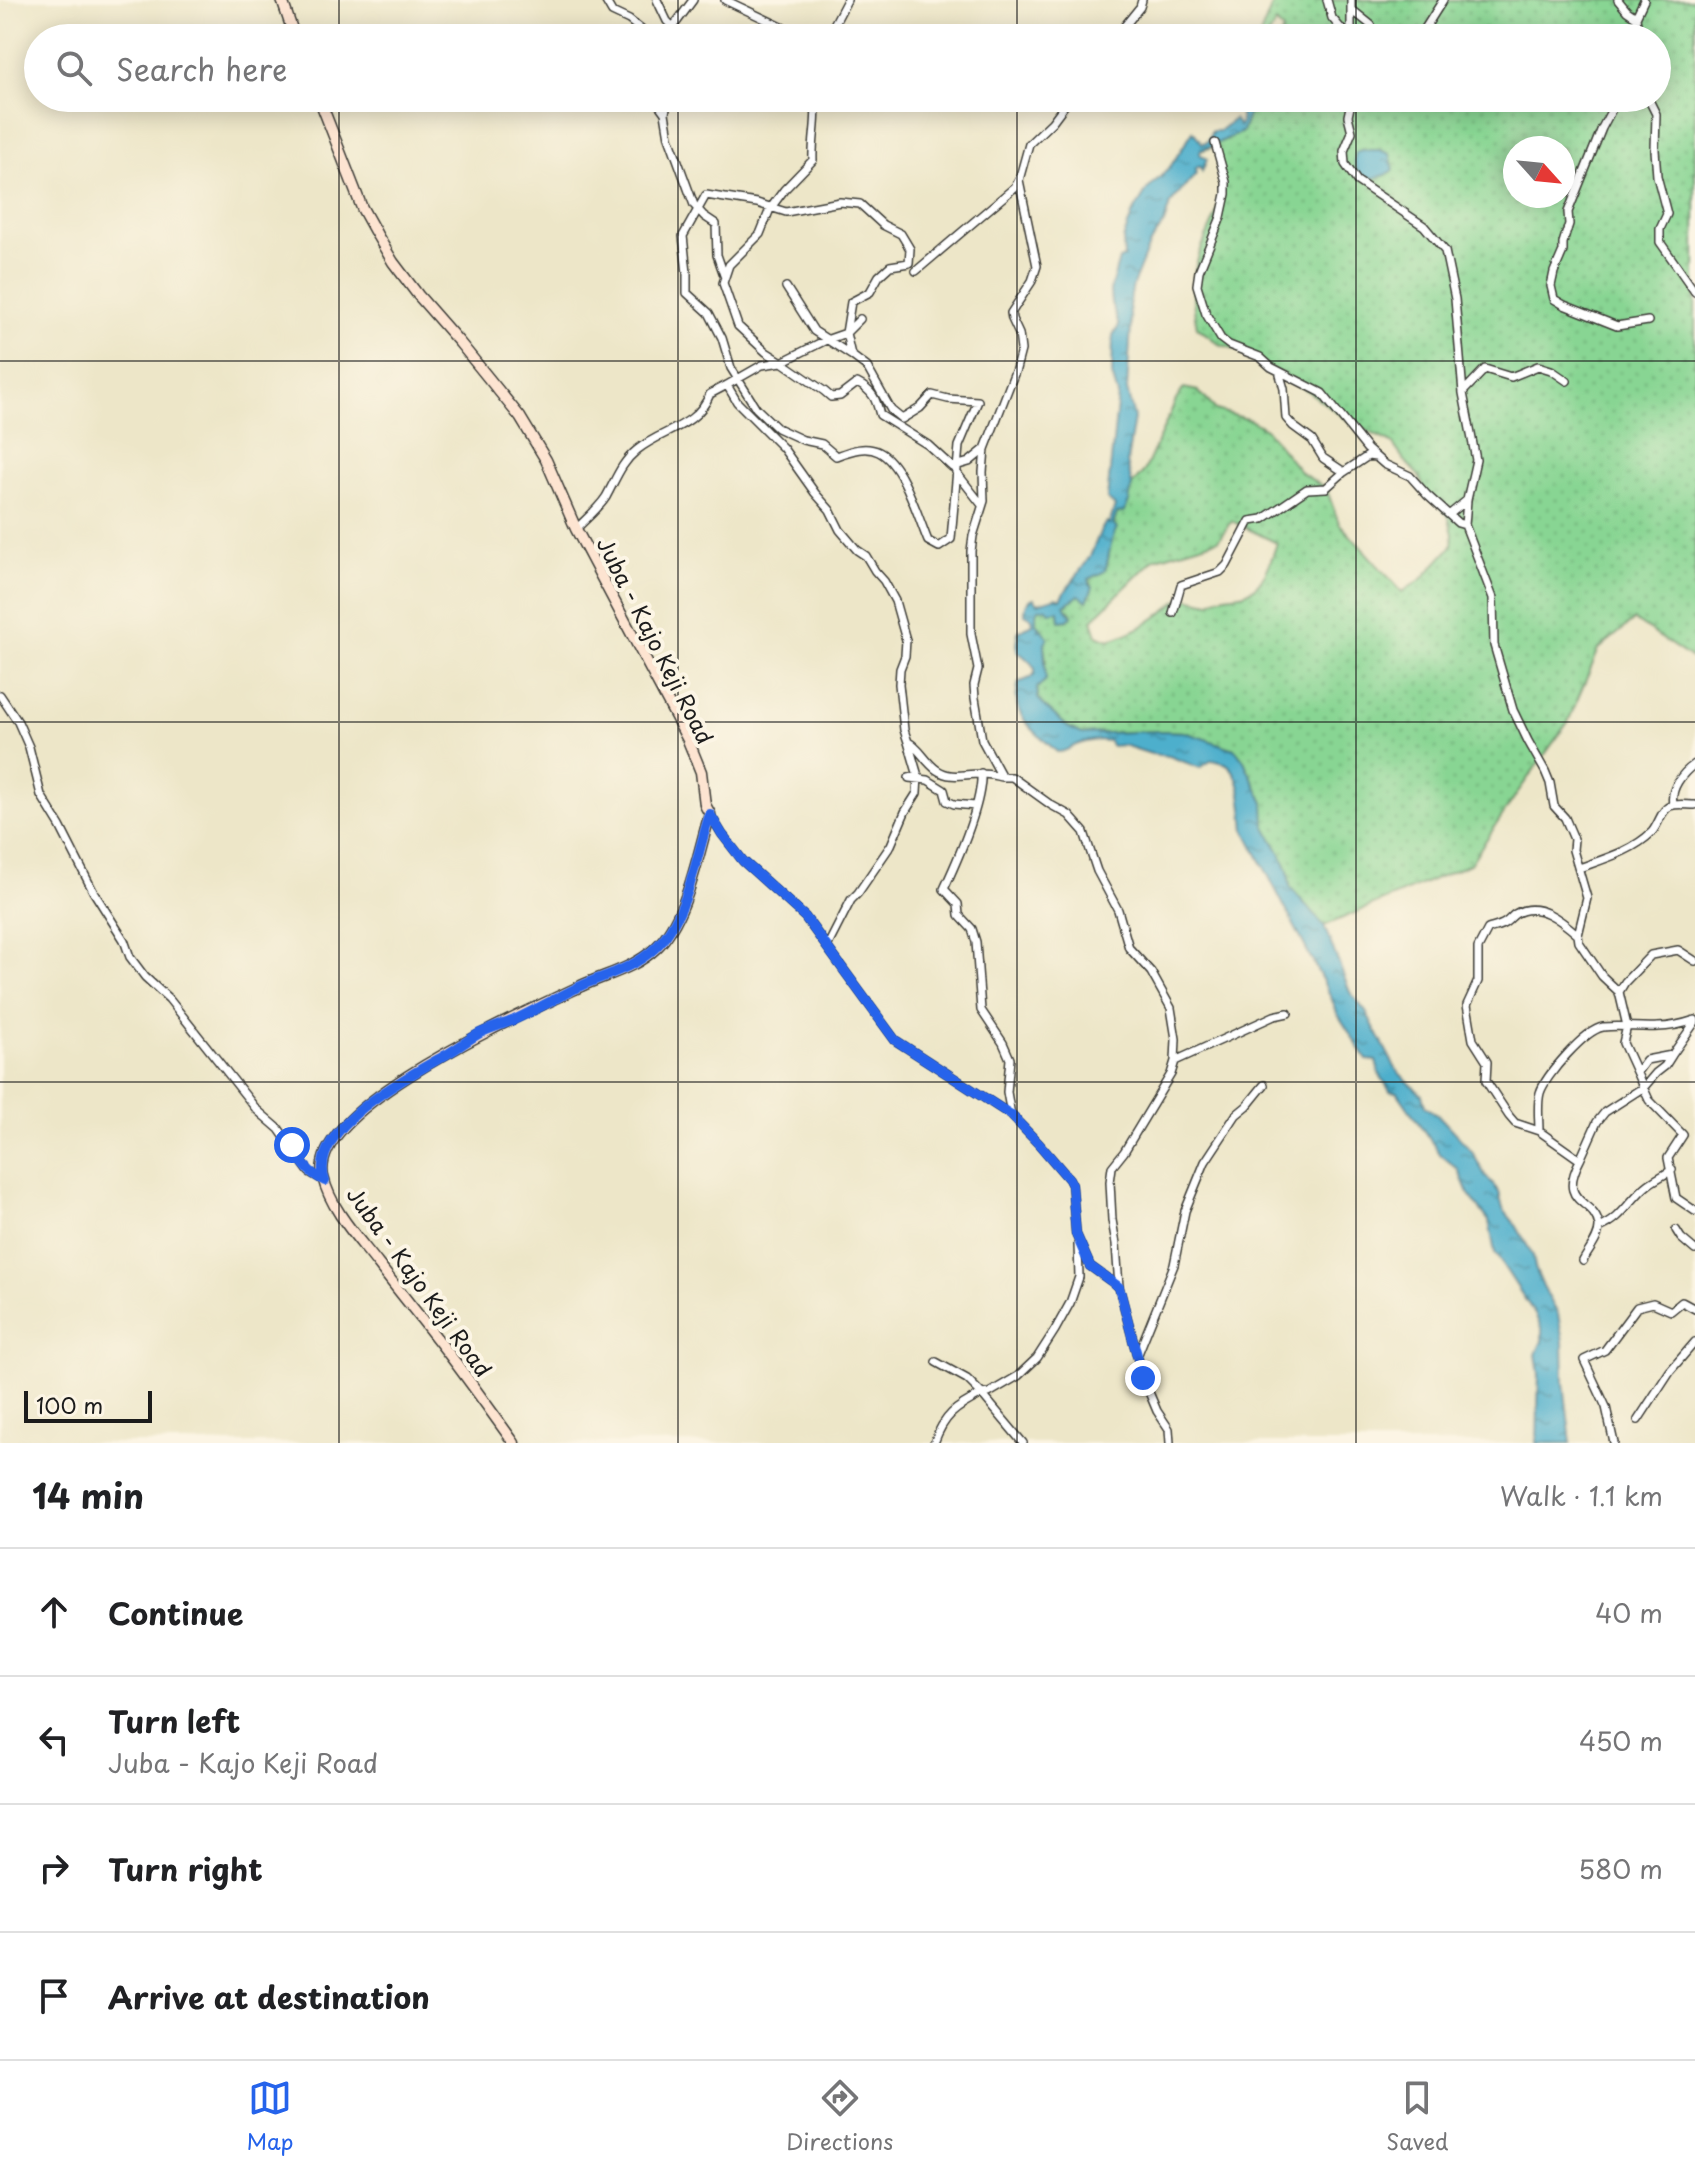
<!DOCTYPE html>
<html lang="en">
<head>
<meta charset="utf-8">
<style>
  :root { --surface:#fff; --page:#f2f2f2; --text:#202124; --muted:#757577; --line:#e0e0e0; --accent:#2563eb }
  body { margin:0; font-family:"Playpen Sans",sans-serif; background:var(--page); color:var(--text) }
  .compass { position:absolute; left:1503px; top:136px; width:72px; height:72px; border-radius:50%; background:var(--surface); box-shadow:0 4px 20px #0003; rotate:117deg }
  .scale { position:absolute; left:24px; bottom:20px; width:128px; box-sizing:border-box; padding-left:8px; border:4px solid #1c1c1c; border-top:0; font-size:22px; line-height:28px; white-space:nowrap; color:#1c1c1c; -webkit-text-stroke:6px #fcf5e5; paint-order:stroke }
  .stop { position:absolute; width:24px; height:24px; margin:-18px; border:6px solid #2563eb; border-radius:50%; background:#fff }
  .stop.end { background:#2563eb; border-color:#fff; box-shadow:0 2px 8px #0008 }
  .list { margin:0; padding:0; list-style:none }
  h2 { display:flex; justify-content:space-between; align-items:center; height:104px; margin:0; padding:0 32px; font-size:34px }
  h2 small { font-size:26px; font-weight:400; color:var(--muted) }
  .list li { display:grid; grid-template-columns:52px 1fr auto; gap:24px; align-items:center; box-sizing:border-box; height:128px; padding:0 32px; border-top:2px solid var(--line) }
  .list b { display:block; font-size:30px; white-space:nowrap }
  .list p { margin:0; font-size:26px; white-space:nowrap; color:var(--muted) }
  .list em { font-size:26px; font-style:normal; color:var(--muted) }
  .icon { flex:none; width:44px; height:44px; fill:none; stroke:currentColor; stroke-width:2; stroke-linecap:round; stroke-linejoin:round }
  .map { position:relative; flex:none; width:1695px; height:1443px; overflow:hidden }
  .search { position:absolute; background:var(--surface); box-shadow:0 4px 20px #0003; left:24px; right:24px; top:24px; height:88px; display:flex; align-items:center; gap:20px; box-sizing:border-box; padding:0 28px; border-radius:44px; color:var(--muted); font-size:30px }
  .sheet { height:616px; background:var(--surface) }
  nav { display:flex; justify-content:space-around; align-items:center; box-sizing:border-box; height:112px; border-top:2px solid var(--line); background:var(--surface); font-size:22px; color:var(--muted) }
  nav a { display:grid; justify-items:center; gap:4px }
  nav .on { color:var(--accent) }
  .map>svg:first-child { display:block }
  .grass { fill:url(#grass-dots); stroke:#527858; stroke-width:2; fill-rule:evenodd }
  .water { fill:url(#water-ripples); stroke:#346674; stroke-width:2 }
  .lines { fill:none; stroke-linecap:round; stroke-linejoin:round }
  .street-casing { stroke:#3b3a36; stroke-width:10 }
  .secondary-casing { stroke:#3b3a36; stroke-width:13 }
  .street { stroke:#fff; stroke-width:7 }
  .secondary { stroke:#fde4d1; stroke-width:10 }
  .route { stroke:#2563eb; stroke-width:10 }
  .grid { fill:none; stroke:#1c1c1c; stroke-width:2; stroke-opacity:0.55 }
  .labels { text-anchor:middle; dominant-baseline:central; stroke-width:8; stroke-linejoin:round; paint-order:stroke }
  .street-label { font-size:22px; fill:#1c1c1c; stroke:#fcf5e5 }
</style>
</head>
<body>
<div class="map">
<svg width="1695" height="1443" viewBox="0 0 1695 1443">
  <defs>
    <pattern id="grass-dots" width="8" height="8" patternUnits="userSpaceOnUse" patternTransform="scale(2)"><rect width="8" height="8" fill="#88d593"/><path d="M2 2h.1M6 6h.1" fill="none" stroke="#75b67e" stroke-width="1.8" stroke-linecap="round"/></pattern>
    <pattern id="water-ripples" width="26" height="14" patternUnits="userSpaceOnUse" patternTransform="scale(2)"><rect width="26" height="14" fill="#4dafcc"/><path d="M2 4q2-2 4 0t4 0M15 11q2-2 4 0t4 0" fill="none" stroke="#3f8ea5"/></pattern>
  </defs>
  <rect width="100%" height="100%" fill="#fcf5e5"/>
  <filter id="ink" filterUnits="userSpaceOnUse"><feTurbulence type="fractalNoise" baseFrequency=".0125" numOctaves="2"/><feDisplacementMap in="SourceGraphic" scale="16" xChannelSelector="R" yChannelSelector="G"/><feConvolveMatrix kernelMatrix="1 2 1 2 8 2 1 2 1" color-interpolation-filters="sRGB"/></filter>
  <filter id="wash" filterUnits="userSpaceOnUse"><feTurbulence type="fractalNoise" baseFrequency=".006" numOctaves="4" result="noise"/><feDisplacementMap in="SourceGraphic" scale="32" xChannelSelector="R" yChannelSelector="G"/><feGaussianBlur stdDeviation="1.8" result="paint"/><feColorMatrix in="noise" values="0 0 0 0 0 0 0 0 0 0 0 0 0 0 0 0 0 1.4 0 .05"/><feComposite in="paint" operator="in"/></filter>
  <g filter="url(#wash)">
    <rect width="100%" height="100%" fill="#ede6c8"/>
    <!-- grass -->
    <path class="grass" d="M1278,0H1695V656L1691,658L1634,620L1599,649L1568,722L1518,792L1470,864L1324,926L1290,887L1288,871L1282,856L1264,826V803L1243,759L1235,749L1184,732L1161,731L1082,734L1069,728L1044,706L1038,698L1037,688L1046,661L1044,645L1036,624V613L1039,609L1048,608L1059,611L1060,621L1068,620L1072,615L1069,610L1063,606L1079,594L1087,601L1091,586L1089,579L1108,560L1111,538L1116,528L1113,526L1117,513L1126,509L1132,485L1145,470L1176,400L1184,388L1198,391L1216,410L1250,420L1266,429L1301,473L1326,488L1339,523L1402,592L1422,579L1452,546L1453,534L1448,515L1427,495L1419,476L1405,461L1392,443L1353,424L1301,386L1239,350L1219,344L1197,327C1191,299 1191,274 1202,247C1210,226 1223,206 1223,183C1224,171 1218,158 1215,146L1200,151L1242,132L1254,98H1657V38H1280L1283,31L1276,23L1267,38H1259L1271,8ZM1515,148H1563V196H1515ZM1232,521L1277,543C1271,561 1263,590 1241,594C1230,596 1218,595 1210,603L1182,597C1160,616 1138,632 1109,640L1097,635L1092,620L1154,559L1218,540Z"/>
    <!-- water -->
    <path class="water" d="M1234,98H1254L1242,132L1200,151V154L1207,159L1202,171L1200,166L1195,169L1196,174L1170,204L1164,223L1149,245L1133,285L1129,305L1131,326L1127,390L1134,418L1127,462L1132,485L1129,502L1124,512L1117,513L1113,525L1117,528C1109,541 1110,556 1105,571L1089,579V584L1093,587L1087,601L1079,595C1074,600 1069,601 1064,605L1072,616L1068,620L1060,621L1059,611L1049,612L1047,608L1039,609L1036,613V624L1040,626L1038,630L1041,629L1048,637L1044,645L1046,680L1037,688L1038,698L1044,706L1069,728L1082,734L1161,731L1184,732L1235,749L1243,759L1264,803L1265,826L1282,856L1288,871L1290,887L1324,926L1350,992L1366,1012L1397,1071L1422,1095L1425,1106L1440,1117L1471,1150L1485,1175L1499,1192L1503,1209L1516,1225L1533,1256L1535,1268L1543,1287L1558,1314L1563,1341L1564,1383L1571,1443H1537L1539,1374L1536,1354L1542,1341V1331L1536,1316L1495,1253L1489,1221L1468,1193L1458,1169L1440,1154L1397,1092L1390,1091L1379,1073L1376,1061L1367,1060L1337,1013L1331,997L1245,830C1243,813 1243,772 1225,763C1224,763 1213,760 1212,760L1200,768L1169,756L1151,754L1123,745L1111,746L1109,741C1098,739 1086,741 1076,745C1068,749 1065,752 1057,752C1036,731 1008,717 1019,682C1048,675 1032,662 1017,651L1018,631L1033,624L1032,618L1025,614C1025,606 1026,601 1034,598L1038,603L1057,597L1061,599C1069,583 1082,571 1090,556C1096,545 1098,531 1107,522L1109,525L1115,506L1107,499L1118,395L1112,375L1113,335L1119,326L1111,303L1110,291L1119,259L1124,257L1123,240L1132,215L1147,190L1170,167L1193,131L1202,143L1207,142L1212,131H1219L1234,119L1239,126L1241,122L1238,100Z
      M1361,150H1380L1390,154L1394,170L1386,175L1367,180C1357,173 1352,164 1356,152Z"/>
  </g>
  <g filter="url(#ink)">
    <g class="lines">
      <defs>
        <path id="street" d="M605,0L612,12L629,20L644,32V38
          M657,0L667,21L673,27
          M725,0L805,38
          M1327,0L1332,18L1349,38
          M1618,0L1627,11L1636,17
          M1351,9L1371,25L1378,38
          M669,38L673,27L693,0
          M827,38L847,0
          M1115,38L1140,7L1142,0
          M1351,38V0
          M1419,38L1443,0
          M1639,38L1636,17L1644,0
          M654,98L665,113L669,137L694,205L704,216L716,224L717,255L724,275
          M815,98C818,119 812,139 813,160L784,190L770,209L760,234L729,265L723,283L738,326L766,352L782,362L826,340L846,333L860,319
          M1352,98L1348,116L1352,132L1344,151L1345,164L1357,181L1424,226L1445,251L1455,299L1463,393L1476,460L1467,500L1465,525L1493,598L1494,645L1513,710L1528,741L1545,771L1550,783L1554,806L1565,818L1574,839L1573,850L1587,898L1578,935L1579,942L1602,976L1619,992L1627,1026L1623,1043L1649,1100L1683,1135L1668,1158L1676,1198L1695,1211
          M1618,98L1602,128L1568,212L1569,224L1563,243V251L1554,272L1551,286L1554,299L1564,305L1617,326L1648,321
          M1648,98L1656,114L1655,150L1657,176L1667,214L1660,229V242L1695,292
          M665,113L668,98
          M1215,143L1226,182V194L1221,217L1199,271L1197,285L1206,314L1221,339L1229,345L1260,357L1271,367L1322,393L1367,449L1384,464L1410,476L1427,495L1458,523L1465,525
          M1019,180L1037,266L1032,281L1011,313L1012,319L1019,334L1021,350L1016,369L985,449L983,472L984,501L973,536L971,551V634L978,669L974,685L975,698L982,740L1002,777H1012L1051,805L1069,815L1084,832L1097,871L1118,910L1129,948L1151,972L1171,1008L1176,1039L1175,1061
          M706,195L757,203L786,212L840,202L860,204L883,225L901,234L910,249L909,263L890,266L879,276L870,292L851,302L846,333L851,355L867,367L891,410L902,419L920,408L932,395L948,399L978,401L959,446L951,539L939,547L928,541C918,517 903,464 879,452C865,445 850,451 836,456L822,444L803,440L777,428L756,408L731,368L722,338L709,313L687,293V273L683,236Z
          M916,271L1015,187L1019,180L1029,144L1052,122L1070,98
          M786,287L814,331L851,355
          M1280,375L1284,389L1286,418L1293,426L1312,440L1323,458L1344,472
          M727,385L762,365L782,362L824,391L831,397L840,396L857,383C873,391 876,399 880,415L928,445L952,467L969,462L985,449
          M1463,392L1485,369L1511,377L1538,366L1551,370L1567,381
          M956,472L982,505
          M1450,514L1467,500
          M576,529C586,519 599,508 606,497C616,479 621,463 637,450C663,429 696,428 710,394L727,385L737,402L783,448L815,493L830,510L840,530L857,550L866,556L875,571L884,581L895,601L906,640L905,656L900,669L899,684L904,730L908,742C920,748 925,762 937,770C952,780 966,773 982,774C989,774 996,776 1002,777
          M1173,613L1181,585L1220,572L1227,565L1250,521L1263,519L1307,489L1326,488L1344,472L1368,456L1375,457
          M0,695L18,722L29,747L41,795L60,826L93,891L124,940L130,957L145,977L169,999L257,1110L279,1129L309,1172L325,1181
          M981,773C983,803 957,861 944,889L958,904L959,915L972,929L976,942L981,1010L1003,1043L1010,1059L1007,1092L1011,1115
          M918,776L909,778L928,780L944,790L947,801L954,804L975,806
          M1673,804C1670,789 1682,773 1695,764
          M710,814L722,834L743,861L805,917L895,1040L1011,1115L1039,1144L1069,1179L1072,1185L1076,1234L1090,1266L1119,1287
          M1579,868C1604,859 1633,851 1652,832C1659,824 1661,810 1670,806C1677,803 1687,805 1695,805
          M827,947L851,900L858,893L891,845L905,812L917,793L918,776L908,742
          M1619,992L1625,982L1651,955L1678,950L1695,961
          M1637,1072L1646,1060L1672,1055L1695,1022
          M1539,1131L1515,1123L1509,1116L1486,1081L1487,1062L1473,1040L1467,1005L1478,981V948L1488,929C1494,927 1501,926 1506,922C1509,920 1512,916 1515,914C1538,900 1562,921 1578,935
          M1580,1160L1597,1122L1605,1112L1644,1087L1656,1073L1665,1066L1672,1055
          M1599,1228C1623,1219 1630,1198 1649,1184C1656,1179 1664,1175 1672,1170
          M1676,1230L1681,1238L1695,1250
          M1583,1261C1588,1251 1600,1238 1599,1226C1595,1198 1556,1206 1580,1160L1539,1131C1539,1119 1537,1104 1540,1093C1545,1076 1585,1030 1603,1027C1621,1025 1639,1028 1658,1027C1671,1027 1683,1024 1695,1020
          M1138,1354L1174,1265L1185,1211L1205,1162L1236,1115L1247,1106L1264,1085
          M1638,1420L1670,1371L1695,1342
          M934,1443C944,1415 956,1407 982,1394L967,1379L936,1362
          M1023,1443L982,1394L989,1393L1018,1376L1037,1358L1055,1330L1070,1303L1079,1277L1078,1244
          M1170,1443L1169,1429L1157,1411L1143,1378L1119,1287L1116,1244L1112,1220L1110,1182L1112,1167L1124,1152L1171,1074L1175,1061L1274,1016L1288,1013
          M1614,1443L1606,1407L1584,1360L1605,1350L1637,1307L1653,1303L1671,1311L1682,1302L1695,1309"/>
        <path id="secondary" d="M282,0L295,38
          M319,98L362,208L377,235L393,262L418,295L460,343L520,417L546,460L576,529L688,740L701,772L705,805L710,814C697,856 688,917 656,948C635,968 607,974 581,986C528,1012 308,1106 323,1177C331,1210 358,1238 378,1264C399,1291 421,1318 442,1345C467,1377 490,1410 514,1443"/>
      </defs>
      <!-- street casing -->
      <use href="#street" class="street-casing"/>
      <!-- secondary casing -->
      <use href="#secondary" class="secondary-casing"/>
      <!-- street -->
      <use href="#street" class="street"/>
      <!-- secondary -->
      <use href="#secondary" class="secondary"/>
    </g>
  </g>
  <g class="lines" filter="url(#ink)">
    <!-- route -->
    <path class="route" d="M292,1145C300,1161 308,1173 325,1181C306,1128 413,1074 449,1053C459,1047 469,1039 480,1033C490,1028 502,1025 514,1020C538,1009 561,995 585,984C609,974 635,967 655,948C688,918 696,856 710,814L722,834L743,861L805,917L895,1040L1011,1115L1039,1144L1069,1179L1072,1185L1076,1234L1090,1266L1119,1287L1143,1378"/>
  </g>
  <!-- grid -->
  <path class="grid" d="M339,0V38M678,0V38M1017,0V38M1356,0V38M339,98V1443M678,98V1443M1017,98V1443M1356,98V1443M0,361H1695M0,722H1695M0,1082H1695"/>
  <g class="labels">
    <!-- street labels -->
    <g class="street-label">
      <text transform="translate(656 640) rotate(63)">Juba - Kajo Keji Road</text>
      <text transform="translate(420 1281) rotate(54)">Juba - Kajo Keji Road</text>
    </g>
  </g>
</svg>
<svg class="compass" viewBox="-18 -18 36 36"><path d="M0-13l5 13h-10z" fill="#e53935"/><path d="M0 13l5-13h-10z" fill="#757577"/></svg>
<div class="scale">100 m</div>
<div class="stop" style="left:292px;top:1145px"></div>
<div class="stop end" style="left:1143px;top:1378px"></div>
<div class="search"><svg class="icon" aria-label="search" viewBox="0 0 24 24"><circle cx="10" cy="10" r="6"/><path d="M15 15l6 6"/></svg>Search here</div>
</div>
<section class="sheet">
<h2>14 min<small>Walk · 1.1 km</small></h2>
<ul class="list">
<li><svg class="icon" aria-label="ahead" viewBox="0 0 24 24"><path d="M12 20V5M6 11l6-6 6 6"/></svg><div><b>Continue</b></div><em>40 m</em></li>
<li><svg class="icon" aria-label="left" viewBox="0 0 24 24"><path d="M17 20v-9H6M10 6l-5 5 5 5"/></svg><div><b>Turn left</b><p>Juba - Kajo Keji Road</p></div><em>450 m</em></li>
<li><svg class="icon" aria-label="right" viewBox="0 0 24 24"><path d="M7 20v-9h11M14 6l5 5-5 5"/></svg><div><b>Turn right</b></div><em>580 m</em></li>
<li><svg class="icon" aria-label="arrive" viewBox="0 0 24 24"><path d="M6 21V4h12l-3 4 3 4H6"/></svg><div><b>Arrive at destination</b></div></li>
</ul>
</section>
<nav>
<a class="on"><svg class="icon" aria-label="map" viewBox="0 0 24 24"><path d="M3 6l6-2 6 2 6-2v14l-6 2-6-2-6 2zM9 4v14M15 6v14"/></svg>Map</a>
<a><svg class="icon" aria-label="directions" viewBox="0 0 24 24"><path d="M12 3l9 9-9 9-9-9zM9 14v-3h6M13 9l2 2-2 2"/></svg>Directions</a>
<a><svg class="icon" aria-label="saved" viewBox="0 0 24 24"><path d="M7 4h10v16l-5-4-5 4z"/></svg>Saved</a>
</nav>
</body>
</html>
